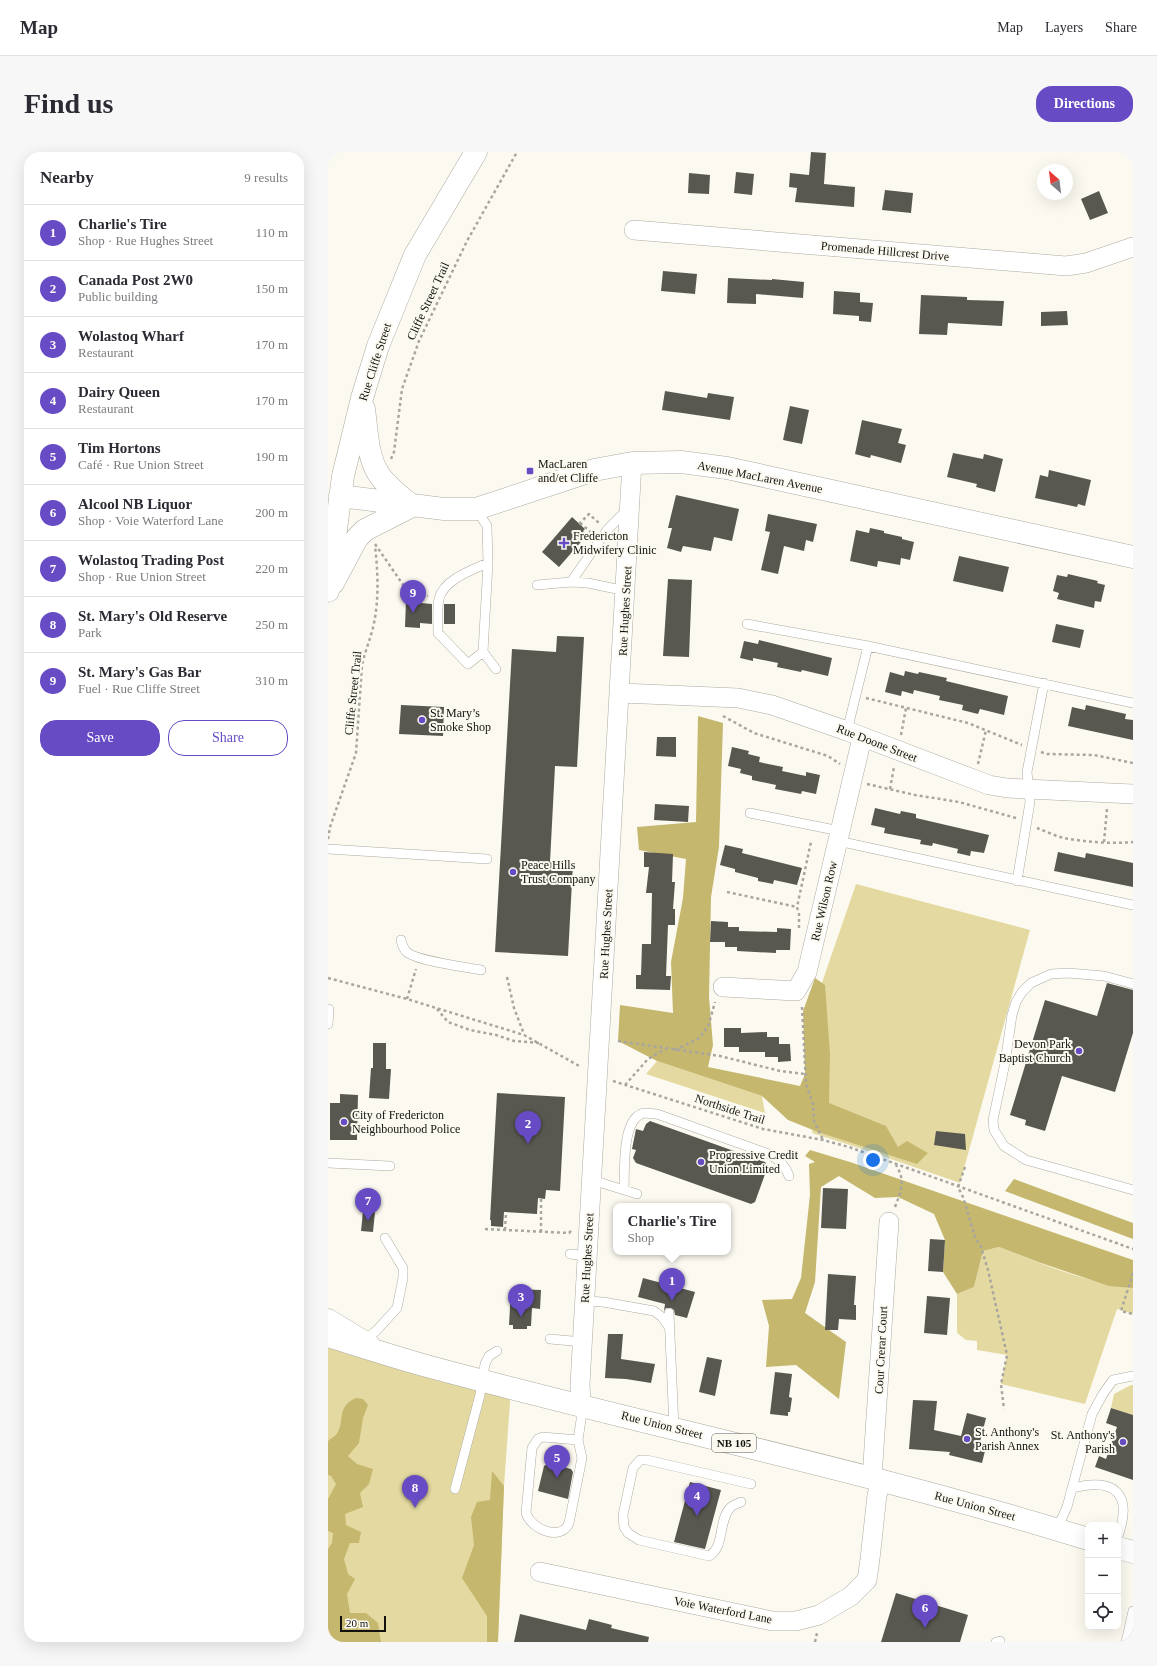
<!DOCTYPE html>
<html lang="en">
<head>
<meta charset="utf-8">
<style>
  :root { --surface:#fff; --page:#f7f7f7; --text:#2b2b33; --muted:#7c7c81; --line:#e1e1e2; --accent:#674bc4 }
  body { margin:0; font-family:"Times New Roman",serif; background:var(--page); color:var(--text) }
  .controls { position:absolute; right:12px; bottom:12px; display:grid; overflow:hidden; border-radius:8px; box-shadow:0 4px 16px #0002 }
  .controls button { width:36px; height:36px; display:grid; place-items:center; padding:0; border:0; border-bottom:1px solid var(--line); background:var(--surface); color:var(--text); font:20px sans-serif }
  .compass { position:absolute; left:709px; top:12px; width:36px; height:36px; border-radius:50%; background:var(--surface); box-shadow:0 4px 16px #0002; rotate:332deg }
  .scale { position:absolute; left:12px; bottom:10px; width:46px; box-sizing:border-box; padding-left:4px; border:2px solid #12110e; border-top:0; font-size:11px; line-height:14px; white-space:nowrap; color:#12110e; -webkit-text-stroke:3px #fcfaf0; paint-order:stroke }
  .you { position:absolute; left:545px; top:1008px; width:14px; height:14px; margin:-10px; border:3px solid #fff; border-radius:50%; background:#1a73e8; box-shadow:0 0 0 6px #1a73e833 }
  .badge { display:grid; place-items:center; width:26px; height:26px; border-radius:50%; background:var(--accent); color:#fff; font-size:13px; font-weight:700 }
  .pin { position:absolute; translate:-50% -33px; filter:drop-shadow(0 1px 2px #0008) }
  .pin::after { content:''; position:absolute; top:21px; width:14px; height:12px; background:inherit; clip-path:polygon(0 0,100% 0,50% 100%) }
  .popup { position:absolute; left:285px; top:1051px; width:118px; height:52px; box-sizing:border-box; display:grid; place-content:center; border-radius:8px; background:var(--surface); filter:drop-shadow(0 1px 3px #0005); font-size:13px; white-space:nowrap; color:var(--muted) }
  .popup b { font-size:15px; color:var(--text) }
  .popup::after { content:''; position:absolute; left:50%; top:100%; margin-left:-8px; border:8px solid transparent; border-top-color:var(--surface) }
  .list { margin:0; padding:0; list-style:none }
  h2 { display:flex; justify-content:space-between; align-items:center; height:52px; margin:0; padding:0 16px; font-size:17px }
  h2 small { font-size:13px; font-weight:400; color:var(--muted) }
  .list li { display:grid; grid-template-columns:26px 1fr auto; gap:12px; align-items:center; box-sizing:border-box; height:56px; padding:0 16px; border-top:1px solid var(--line) }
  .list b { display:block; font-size:15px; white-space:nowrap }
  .list p { margin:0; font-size:13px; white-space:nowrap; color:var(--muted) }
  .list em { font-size:13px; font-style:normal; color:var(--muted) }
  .actions { display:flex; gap:8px; padding:12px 16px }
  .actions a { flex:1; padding:9px 0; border:1px solid var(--accent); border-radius:16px; text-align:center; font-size:14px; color:var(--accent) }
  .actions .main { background:var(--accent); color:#fff }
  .icon { flex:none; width:22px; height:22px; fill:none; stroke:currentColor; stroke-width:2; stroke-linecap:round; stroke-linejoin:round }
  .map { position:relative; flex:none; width:805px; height:1490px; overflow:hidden; border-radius:16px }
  header { display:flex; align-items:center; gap:24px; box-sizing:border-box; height:56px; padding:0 20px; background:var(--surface); border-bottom:1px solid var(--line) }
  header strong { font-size:19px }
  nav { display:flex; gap:22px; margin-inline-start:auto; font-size:14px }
  .intro { display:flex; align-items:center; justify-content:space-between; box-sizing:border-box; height:96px; padding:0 24px }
  h1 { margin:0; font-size:28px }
  .button { padding:10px 18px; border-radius:16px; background:var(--accent); color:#fff; font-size:14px; font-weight:700 }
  main { display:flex; gap:24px; padding:0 24px }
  aside { flex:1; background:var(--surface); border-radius:16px; box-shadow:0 4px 16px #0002 }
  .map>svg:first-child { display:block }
  .green { fill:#e4daa1 }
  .forest { fill:#c5b76d }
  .building { fill:#595850 }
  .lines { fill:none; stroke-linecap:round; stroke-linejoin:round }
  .lane-casing { stroke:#acaaa1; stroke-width:10 }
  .street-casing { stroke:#acaaa1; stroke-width:20 }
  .secondary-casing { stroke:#acaaa1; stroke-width:23 }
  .primary-casing { stroke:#acaaa1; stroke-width:23 }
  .path { stroke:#a8a69f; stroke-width:2.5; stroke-dasharray:3 3; stroke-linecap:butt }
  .lane { stroke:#fff; stroke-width:9 }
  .street { stroke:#fff; stroke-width:19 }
  .secondary { stroke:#fff; stroke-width:22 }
  .primary { stroke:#fff; stroke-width:22 }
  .poi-dot { fill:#674bc4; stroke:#fcfaf0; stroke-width:1.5 }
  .labels { text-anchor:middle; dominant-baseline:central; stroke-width:4; stroke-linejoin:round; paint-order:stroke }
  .shield { fill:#fcfaf0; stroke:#585752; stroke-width:1 }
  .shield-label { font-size:11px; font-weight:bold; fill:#12110e }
  .street-label { font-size:12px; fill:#12110e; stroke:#fcfaf0 }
  .poi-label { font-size:12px; fill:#12110e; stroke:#fcfaf0; text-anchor:start }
</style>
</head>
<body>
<header>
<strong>Map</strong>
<nav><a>Map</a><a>Layers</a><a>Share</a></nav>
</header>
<div class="intro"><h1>Find us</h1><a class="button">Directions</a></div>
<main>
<aside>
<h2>Nearby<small>9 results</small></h2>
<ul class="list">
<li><span class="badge">1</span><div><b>Charlie's Tire</b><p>Shop · Rue Hughes Street</p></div><em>110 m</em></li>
<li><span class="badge">2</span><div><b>Canada Post 2W0</b><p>Public building</p></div><em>150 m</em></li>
<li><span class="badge">3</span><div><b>Wolastoq Wharf</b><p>Restaurant</p></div><em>170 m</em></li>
<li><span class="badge">4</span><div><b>Dairy Queen</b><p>Restaurant</p></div><em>170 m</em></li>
<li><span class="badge">5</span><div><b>Tim Hortons</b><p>Café · Rue Union Street</p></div><em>190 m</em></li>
<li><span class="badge">6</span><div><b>Alcool NB Liquor</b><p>Shop · Voie Waterford Lane</p></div><em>200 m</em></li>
<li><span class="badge">7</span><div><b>Wolastoq Trading Post</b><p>Shop · Rue Union Street</p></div><em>220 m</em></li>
<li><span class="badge">8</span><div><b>St. Mary's Old Reserve</b><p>Park</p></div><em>250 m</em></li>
<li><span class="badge">9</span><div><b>St. Mary's Gas Bar</b><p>Fuel · Rue Cliffe Street</p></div><em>310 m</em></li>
</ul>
<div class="actions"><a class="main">Save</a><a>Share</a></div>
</aside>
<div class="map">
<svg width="805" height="1490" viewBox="0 0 805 1490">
  <rect width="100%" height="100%" fill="#fcfaf0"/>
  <!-- green -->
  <path class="green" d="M528,732L702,778L632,1031L534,997L484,981L487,967L489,845Z
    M329,909L434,944L437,961L318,922Z
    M671,1095C714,1112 759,1131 805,1136V1162L789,1157L757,1252L673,1232L679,1203L649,1198V1189L638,1188L629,1181V1142L646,1135L655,1099Z
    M0,1184L183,1236L176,1334L170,1490H0Z
    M803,1233H805V1263L783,1256L786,1242Z"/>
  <!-- forest -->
  <path class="forest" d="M370,564L395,571L391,695L383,745L381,845L385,893L380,915L472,934L477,922L475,859L487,826L497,833L502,902L501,951L558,974L570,995L579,989L600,1001L589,1012L490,980L460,968L434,944L329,909L290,889L292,853L345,861L343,810L355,746L358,707L311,698L309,675L368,670Z
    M482,998L522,1010L805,1108V1136L781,1134L710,1110L671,1095L655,1099L646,1135L629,1142L615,1120L617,1088L606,1062L570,1045L547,1046L511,1024L493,1035L487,1130L477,1161L518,1190L511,1247L468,1213L438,1215L441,1174L434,1148L464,1147L473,1126L482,1043L481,1012L487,1010L477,1004Z
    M686,1027L805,1071V1087L677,1039Z
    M28,1246L35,1247L40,1253L35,1266L31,1291L20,1304L29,1312L45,1317L41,1332L32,1341L35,1355L17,1362L18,1373L33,1380L31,1391H22L16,1407L20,1422L27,1427L19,1442L22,1461H38L50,1471L53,1490H0V1397L4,1391L5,1381L0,1379V1347L8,1332L3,1324L0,1323V1289C2,1287 6,1285 8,1283C18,1270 7,1255 28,1246Z
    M164,1319L176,1334L170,1490H159V1464L134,1426L146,1393L143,1365L149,1350L162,1348Z"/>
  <!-- building -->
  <path class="building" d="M483,0L498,1L496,32L527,35L526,55L467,50L469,36L461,35L462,21L481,23Z
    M408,20L426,22L424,43L406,41Z
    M361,21L382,23L381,42L360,41Z
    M557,38L585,41L583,61L554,58Z
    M771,39L780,61L762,68L753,47Z
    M335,119L369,122L367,142L333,139Z
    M400,126L444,128V127L476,130L475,146L428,142V152L399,151Z
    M506,139L532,141V150L545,151L543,170L531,169V164L505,162Z
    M593,143L639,145V148L676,149L674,174L620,171L619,183L591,182Z
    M739,159L740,173L713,174V160Z
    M337,239L379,246L380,241L406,245L402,268L334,258Z
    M462,254L481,258L474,292L455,288Z
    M534,268L574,277L570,291L578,293L573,311L543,303L542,306L527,302Z
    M625,301L655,307L656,302L675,307L667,340L648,335L649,332L619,325Z
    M721,318L763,328L757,354L750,352L749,355L707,346L712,323L720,325Z
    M348,343L411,357L404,389L386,385L383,399L355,394L353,400L339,396L344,376H340Z
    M440,362L489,372L485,390L478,388L476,399L456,394L450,422L433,418L442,380L437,379Z
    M244,365L257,377L255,379L259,383L231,415L214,400Z
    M542,376L556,379V381L574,385V387L586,390L582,408L573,406L572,413L550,409L549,415L522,409L528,378L541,381Z
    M631,404L681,415L675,440L625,429Z
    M740,422L770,429L769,431L777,433L773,450L767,449L766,456L729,447L731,441L725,439L729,423L739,425Z
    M340,427L364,428L361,505L335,504Z
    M78,448L93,449V451L104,452V472L92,471V476L77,475Z
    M116,452H127V472H116Z
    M728,472L756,478L752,496L724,490Z
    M229,484L256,485L249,615L227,614L222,710L245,711L240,804L167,800L184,497L228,500Z
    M431,488L504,506L500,524L474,518L473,520L449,515L450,511L425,506V509L412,506L416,489L430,492Z
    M577,519L590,522L591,520L619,526L618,529L680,544L676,563L652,557L650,562L634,558L635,553L611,548L612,544L586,538L585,542L574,539L573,544L557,540L562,520L576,524Z
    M73,553L116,555L115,584L71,582Z
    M758,553L798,562L797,567L805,568V588L740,574L744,555L757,558Z
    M329,585H348V605L328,604Z
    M404,595L421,599L420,602L432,605L431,610L455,615L454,619L478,624V620L492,623L488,642L474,639L473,642L447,637L448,633L424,628V624L412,621L413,617L400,614Z
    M327,652L361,654L360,670L326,668Z
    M547,656L572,662L573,659L588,662V666L661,683L656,701L643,699L642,704L629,701L630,697L605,691L604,694L592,692L593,688L556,681L557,676L543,673Z
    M397,693L415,697L414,701L474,716L469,733L446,728L445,732L430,729V726L407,720V717L392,713Z
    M316,700L345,702L344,730H347L345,757H347V773H340L338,824H343L342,838L308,837V823H313L314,792H323L324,741H318L321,715H316Z
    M730,700L757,706L758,701L805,711V735L726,719Z
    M383,769L400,770V775H411V779L449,780V776L463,777L462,798H448V801L409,799V795H397V790H382Z
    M779,831L805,838V881L787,940L734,924L717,979L697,973L698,968L682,963L717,848L769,864Z
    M396,876H413V881L439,880V885H451V892H462L463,909L450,910V905H437V900H411V895H396Z
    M45,891H58V917H63L61,947L41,946L43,916H45Z
    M169,941L237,945L232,1039L218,1038L217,1047L210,1046L209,1062L176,1060L175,1075L163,1074V1068H162Z
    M12,942L30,943L29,988H2V951H12Z
    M322,969L437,1010L440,1014L427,1050L423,1052L308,1011L305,1006L308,998L304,997L308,977L315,979L318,972Z
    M608,979L637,982L638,998L606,993Z
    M495,1036L520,1037L518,1077L493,1076Z
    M35,1059L47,1060L45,1080L33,1079Z
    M602,1087L617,1088L615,1120L600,1119Z
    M500,1122L528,1124L526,1153H528V1168L511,1167L510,1178H497Z
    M315,1126L367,1140L359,1166L347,1163L346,1158L343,1156H338L336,1159L337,1152L310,1145Z
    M183,1137L213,1138L212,1157L204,1156L203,1174H199V1177H185V1173H181Z
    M599,1144L622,1146L619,1183L596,1181Z
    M280,1182H295L293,1207L327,1212L323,1231L298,1227L277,1226Z
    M379,1205L394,1208L387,1244L371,1240Z
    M447,1220L464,1222L461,1245L464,1246L462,1260H460V1264L442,1262Z
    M585,1248L609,1249L606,1278L633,1284L639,1261L658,1266L652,1290L659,1291L654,1311L621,1303L622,1300L581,1297Z
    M783,1256L805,1263V1328L767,1315L771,1304L778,1307L789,1275L778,1271Z
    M221,1311L243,1317L245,1320L240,1347L210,1339L216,1314Z
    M362,1330L393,1338L377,1397L346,1390Z
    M568,1441L640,1463L632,1490H553Z
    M192,1462L258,1478L261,1467L284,1473L283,1476L321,1485L320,1490H186Z"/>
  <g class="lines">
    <defs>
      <path id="lane" d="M148,357L159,374L160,411L155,500
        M160,411C144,418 115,428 111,447C109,457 110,470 110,481L140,512L155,500L168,517
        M243,430L279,378L300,357
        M209,433L243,430L260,431L298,439
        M419,472L540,494L805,551
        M519,579L540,494
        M422,661L512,679
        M510,689L805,753
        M0,697L159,707
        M689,729L702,650L699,620L716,531
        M73,788C74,793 76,798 80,801C91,809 137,815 153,818
        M805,832L776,824L740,821L723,822L703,831L694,840L688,850L684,863L677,911L665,968L666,978L676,994L698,1008L805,1038
        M0,872L1,857
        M0,1011L62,1014
        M264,1028L309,1042
        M296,1038C297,1019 293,966 316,961C320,961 325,962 329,962L441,1002C451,1008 457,1013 461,1024
        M242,1102L259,1104
        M257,1149L275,1150L326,1159L334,1165L341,1175
        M341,1161L346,1276
        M222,1187L255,1190
        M36,1189L49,1178L69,1156L75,1126V1116L57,1086
        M250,1288L215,1285L210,1287L204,1296L198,1361C203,1377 233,1390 241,1371L254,1306L250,1288L253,1268V1253
        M745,1336C787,1325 805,1342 790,1384
        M127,1337L152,1243L157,1212L161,1204L169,1199
        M413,1350C409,1352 404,1353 402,1356C390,1369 397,1395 381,1404L311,1388L300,1381L296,1375L295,1363L305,1316L312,1308H319L423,1332
        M729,1377L739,1355L764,1262L775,1242L785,1228L805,1224
        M668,1490L672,1489
        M798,1490L805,1459"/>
      <path id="street" d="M306,78L738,114L758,111L805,95
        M293,541L410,546L444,553L519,579L661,633L679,636L805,642
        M395,835L468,839L479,820L534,586
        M253,1253L252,1232L304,311
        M544,1326L561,1070
        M212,1420L444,1469H468L491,1463L523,1444L539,1428L542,1407L549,1343L554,1328"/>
      <path id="secondary" d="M12,344L116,357H148L266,318L304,311L353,310L399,316L805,405
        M5,431L29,386L37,378L84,354C72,344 58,334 50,321C39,303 39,278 36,257
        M0,439L15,324L34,246L50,194L87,103L148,0
        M0,1168L41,1193"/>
      <path id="primary" d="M0,1184C32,1194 63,1204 95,1213C316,1273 541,1319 760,1387
        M790,1396L805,1400"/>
    </defs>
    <!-- lane casing -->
    <use href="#lane" class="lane-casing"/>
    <!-- street casing -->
    <use href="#street" class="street-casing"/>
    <!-- secondary casing -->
    <use href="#secondary" class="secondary-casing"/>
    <!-- primary casing -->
    <use href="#primary" class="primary-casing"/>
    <!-- path -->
    <path class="path" d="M63,307L66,300L74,237L91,189L139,89L189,0
      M252,371L264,381
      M251,372L261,362L271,371
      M47,392L80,440L100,444
      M538,546L640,571L694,593
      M395,564L426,581L500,604L512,612
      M573,583L578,556
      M713,600L719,602L766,603L805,611
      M650,612L658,578
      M539,632L587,643L631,650L688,666
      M562,637L566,615
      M709,676C717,679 727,684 736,686C758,690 783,692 805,690
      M0,687L2,675L28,601L34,513C37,499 43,486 46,471C51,447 50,419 47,394
      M776,690L779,657
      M399,740L469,755
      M471,776V762L469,755L483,690
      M179,825L186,856L196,882
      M0,826L79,847L196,883L253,915
      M79,847L88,817
      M474,855L478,932L485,952L486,969L495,988
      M109,857L120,870L142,878L168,883L186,889L211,891
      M290,889L392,904L452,919L477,922
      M347,898L370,887L380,875L387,850
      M285,929L435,977L495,988L521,995L805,1097
      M297,933L320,907L337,897
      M637,1015L630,1035L635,1045L648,1088L652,1092L660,1118L679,1203L673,1232L676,1257
      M567,1055C573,1039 578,1029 568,1013
      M157,1077L241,1081L244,1078
      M177,1078L178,1060
      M213,1080V1047
      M805,1121L793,1159L805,1162
      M0,1487L7,1490
      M487,1490L489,1481"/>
    <!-- lane -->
    <use href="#lane" class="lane"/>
    <!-- street -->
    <use href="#street" class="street"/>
    <!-- secondary -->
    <use href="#secondary" class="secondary"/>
    <!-- primary -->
    <use href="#primary" class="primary"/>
  </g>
  <!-- markers -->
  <g class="poi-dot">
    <rect x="198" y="315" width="8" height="8" rx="2"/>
    <path d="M234 385h4v4h4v4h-4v4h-4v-4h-4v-4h4z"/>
    <circle cx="94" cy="568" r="4"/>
    <circle cx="185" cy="720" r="4"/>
    <circle cx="751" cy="899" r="4"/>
    <circle cx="16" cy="970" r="4"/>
    <circle cx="373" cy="1010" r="4"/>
    <circle cx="639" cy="1287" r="4"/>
    <circle cx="795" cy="1290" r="4"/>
  </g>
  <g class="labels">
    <!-- shield labels -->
    <rect class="shield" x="384" y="1282" width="44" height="18" rx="3"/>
    <g class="shield-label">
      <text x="406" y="1291">NB 105</text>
    </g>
    <!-- street labels -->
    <g class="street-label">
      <text transform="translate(557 99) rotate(5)">Promenade Hillcrest Drive</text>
      <text transform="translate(100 149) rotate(-65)">Cliffe Street Trail</text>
      <text transform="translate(47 210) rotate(-72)">Rue Cliffe Street</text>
      <text transform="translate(432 325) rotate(11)">Avenue MacLaren Avenue</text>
      <text transform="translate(297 459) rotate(-87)">Rue Hughes Street</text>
      <text transform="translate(25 541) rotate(-84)">Cliffe Street Trail</text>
      <text transform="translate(549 591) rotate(21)">Rue Doone Street</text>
      <text transform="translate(496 749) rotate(-77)">Rue Wilson Row</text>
      <text transform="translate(278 782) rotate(-87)">Rue Hughes Street</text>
      <text transform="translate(402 957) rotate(18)">Northside Trail</text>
      <text transform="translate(259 1106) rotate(-87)">Rue Hughes Street</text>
      <text transform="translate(553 1198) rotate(-87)">Cour Crerar Court</text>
      <text transform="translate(334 1273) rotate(14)">Rue Union Street</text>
      <text transform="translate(647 1354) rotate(15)">Rue Union Street</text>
      <text transform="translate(395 1458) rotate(11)">Voie Waterford Lane</text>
    </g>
    <!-- poi labels -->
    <g class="poi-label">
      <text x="210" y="312">MacLaren<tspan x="210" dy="14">and/et Cliffe</tspan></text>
      <text x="245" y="384">Fredericton<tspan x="245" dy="14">Midwifery Clinic</tspan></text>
      <text x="102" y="561">St. Mary’s<tspan x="102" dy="14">Smoke Shop</tspan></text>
      <text x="193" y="713">Peace Hills<tspan x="193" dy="14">Trust Company</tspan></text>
      <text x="743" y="892" text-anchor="end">Devon Park<tspan x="743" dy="14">Baptist Church</tspan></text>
      <text x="24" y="963">City of Fredericton<tspan x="24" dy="14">Neighbourhood Police</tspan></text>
      <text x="381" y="1003">Progressive Credit<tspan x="381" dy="14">Union Limited</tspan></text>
      <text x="647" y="1280">St. Anthony's<tspan x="647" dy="14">Parish Annex</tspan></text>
      <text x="787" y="1283" text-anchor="end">St. Anthony's<tspan x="787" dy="14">Parish</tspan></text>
    </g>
  </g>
</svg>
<div class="controls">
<button>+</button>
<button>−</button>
<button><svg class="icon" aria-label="locate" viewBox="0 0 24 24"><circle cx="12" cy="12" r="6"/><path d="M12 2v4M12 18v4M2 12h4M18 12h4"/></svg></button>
</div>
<svg class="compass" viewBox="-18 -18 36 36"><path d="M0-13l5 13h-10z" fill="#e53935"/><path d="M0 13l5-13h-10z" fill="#7c7c81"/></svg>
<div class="scale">20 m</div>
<div class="you"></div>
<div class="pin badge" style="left:344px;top:1149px">1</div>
<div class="popup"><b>Charlie's Tire</b>Shop</div>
<div class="pin badge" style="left:200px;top:992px">2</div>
<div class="pin badge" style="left:193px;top:1165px">3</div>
<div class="pin badge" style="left:369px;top:1364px">4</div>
<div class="pin badge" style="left:229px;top:1326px">5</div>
<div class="pin badge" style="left:597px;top:1476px">6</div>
<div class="pin badge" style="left:40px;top:1069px">7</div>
<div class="pin badge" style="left:87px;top:1356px">8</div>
<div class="pin badge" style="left:85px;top:461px">9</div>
</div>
</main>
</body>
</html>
